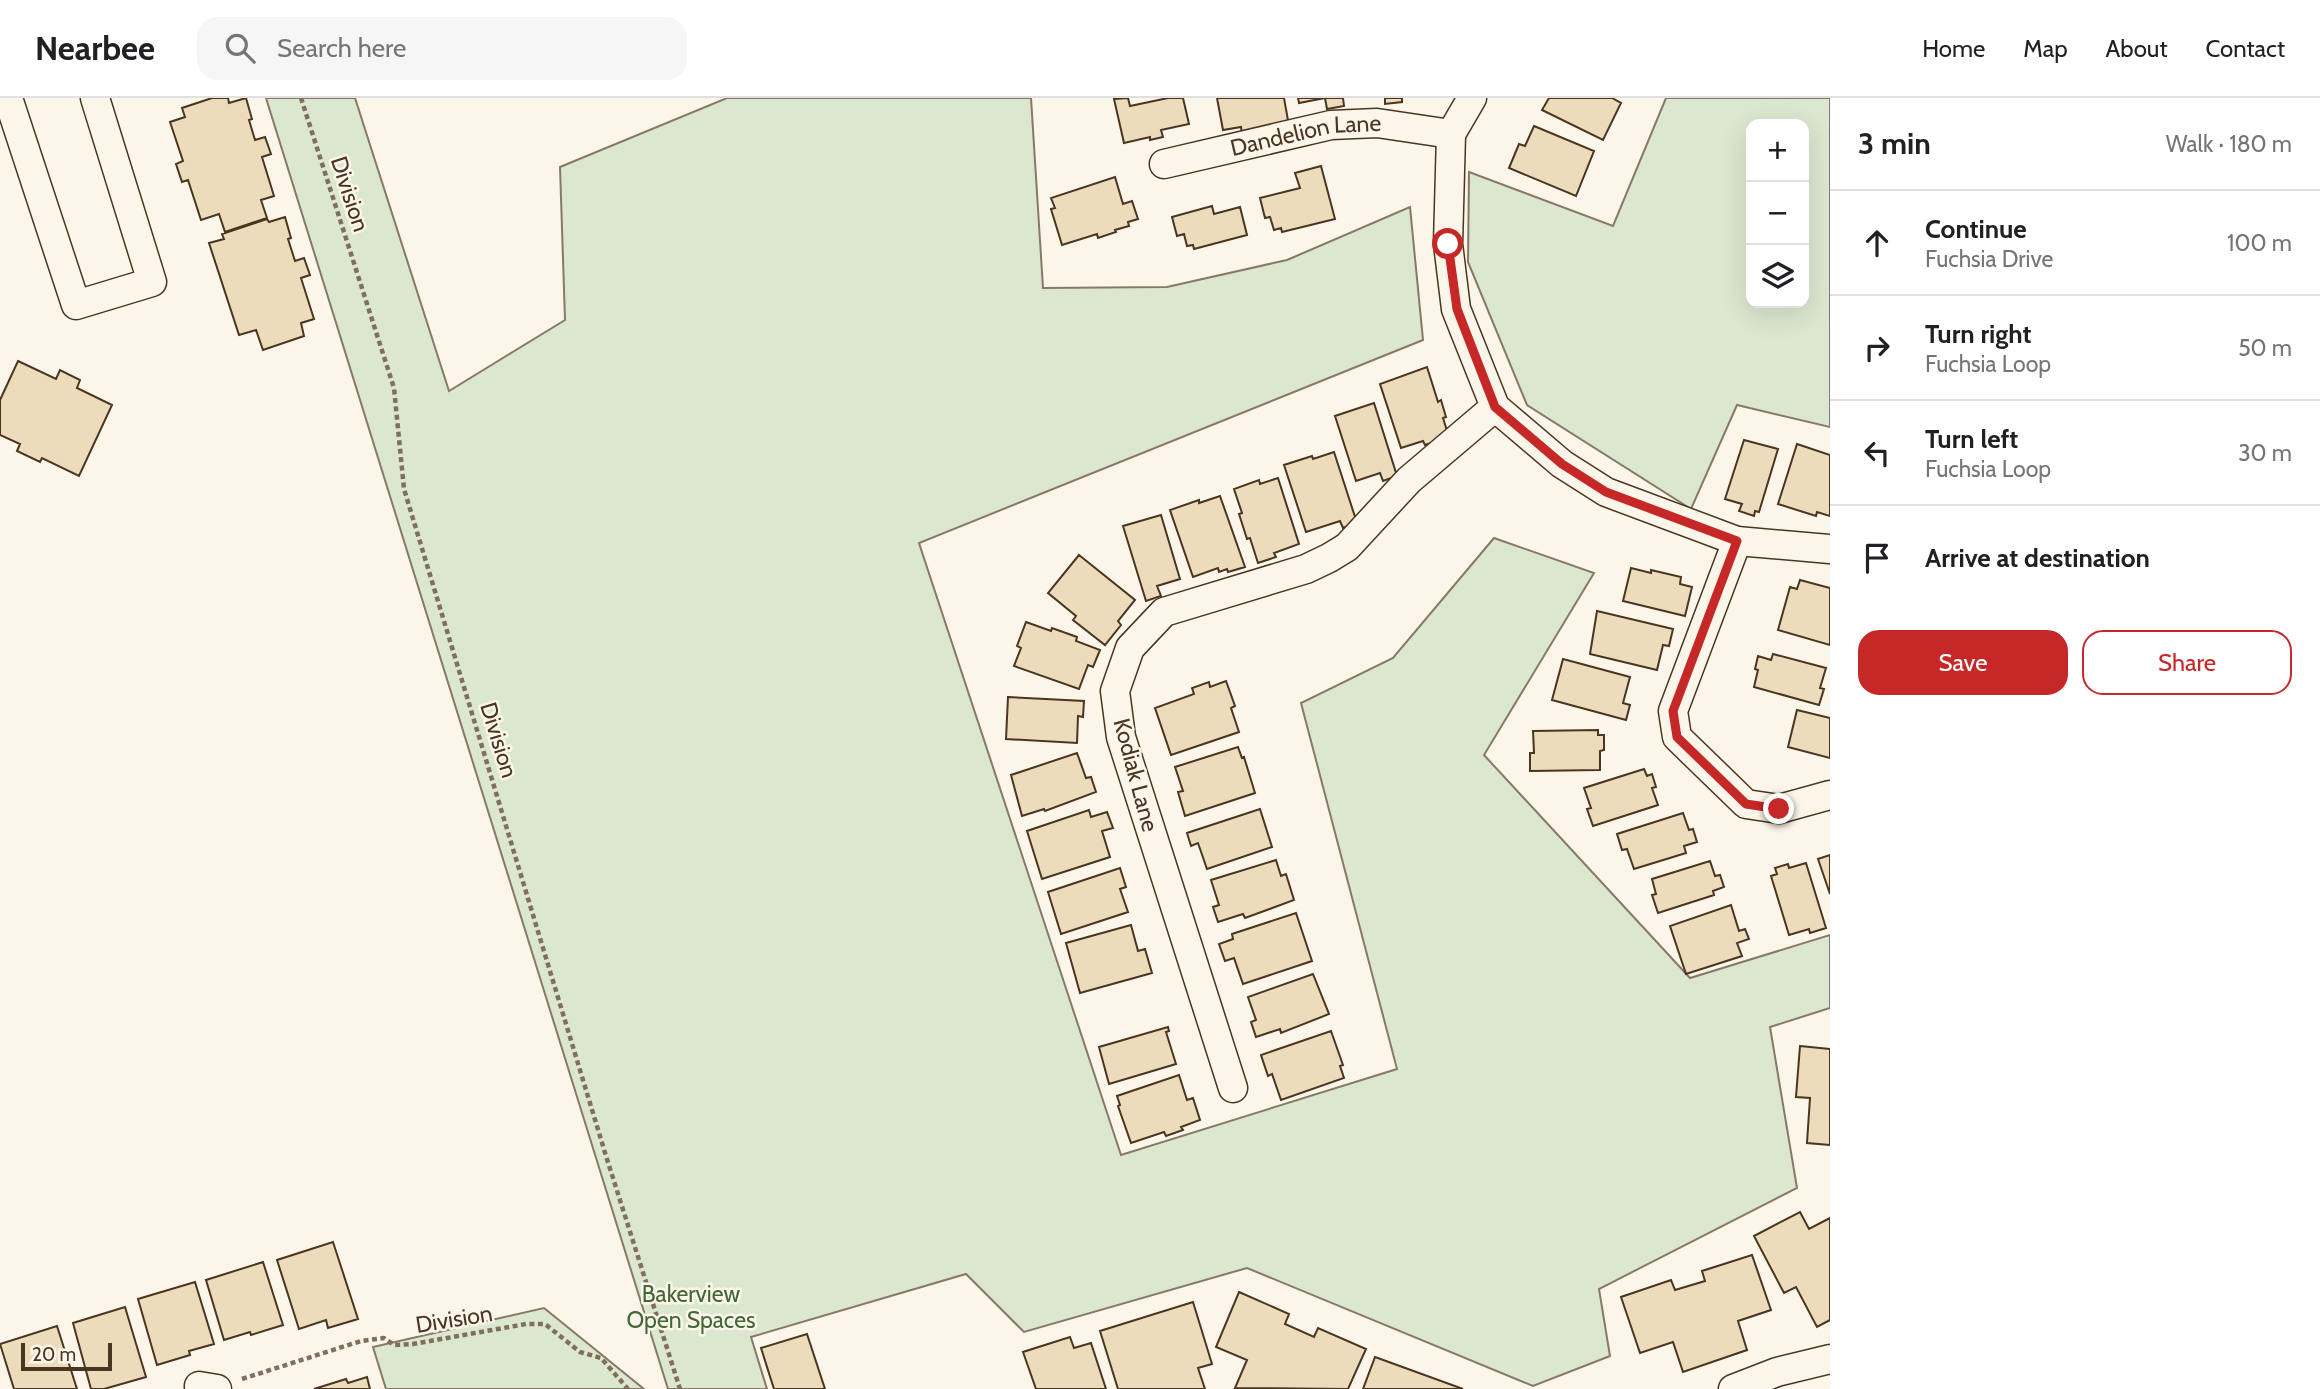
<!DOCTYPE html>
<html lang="en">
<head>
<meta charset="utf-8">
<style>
  :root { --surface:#fff; --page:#f6f6f6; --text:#202124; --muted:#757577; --line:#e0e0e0; --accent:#c62828 }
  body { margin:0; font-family:Cabin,sans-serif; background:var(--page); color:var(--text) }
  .controls { position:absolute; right:21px; top:21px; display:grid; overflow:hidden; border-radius:14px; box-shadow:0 7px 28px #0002 }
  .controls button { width:63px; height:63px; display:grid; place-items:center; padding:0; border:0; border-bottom:2px solid var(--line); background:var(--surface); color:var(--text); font:35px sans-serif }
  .scale { position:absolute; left:21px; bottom:18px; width:91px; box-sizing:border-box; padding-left:7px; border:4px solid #4a3520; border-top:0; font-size:19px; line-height:24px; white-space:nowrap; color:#4a3520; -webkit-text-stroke:5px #fbf6e9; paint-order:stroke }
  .stop { position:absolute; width:21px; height:21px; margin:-16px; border:5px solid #c62828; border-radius:50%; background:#fff }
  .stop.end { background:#c62828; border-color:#fff; box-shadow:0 2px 7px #0008 }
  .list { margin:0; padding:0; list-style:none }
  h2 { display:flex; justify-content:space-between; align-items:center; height:91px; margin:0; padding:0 28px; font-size:30px }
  h2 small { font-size:23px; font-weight:400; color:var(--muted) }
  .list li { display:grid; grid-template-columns:46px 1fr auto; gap:21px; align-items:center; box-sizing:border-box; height:105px; padding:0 28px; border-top:2px solid var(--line) }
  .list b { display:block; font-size:26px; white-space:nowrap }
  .list p { margin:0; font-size:23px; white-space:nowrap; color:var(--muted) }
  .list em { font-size:23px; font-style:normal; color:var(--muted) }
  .actions { display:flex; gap:14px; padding:21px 28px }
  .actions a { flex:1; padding:16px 0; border:2px solid var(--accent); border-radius:21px; text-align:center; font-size:24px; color:var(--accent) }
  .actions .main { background:var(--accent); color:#fff }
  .icon { flex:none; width:38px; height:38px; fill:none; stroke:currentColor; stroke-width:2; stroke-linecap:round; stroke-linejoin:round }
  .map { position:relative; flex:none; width:1830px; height:1291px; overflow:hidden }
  header { display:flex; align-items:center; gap:42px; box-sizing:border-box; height:98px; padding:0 35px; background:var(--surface); border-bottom:2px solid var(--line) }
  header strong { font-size:33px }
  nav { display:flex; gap:38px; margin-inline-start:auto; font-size:24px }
  .search { width:490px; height:63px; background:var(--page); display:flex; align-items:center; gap:18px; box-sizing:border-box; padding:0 24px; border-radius:21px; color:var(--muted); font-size:26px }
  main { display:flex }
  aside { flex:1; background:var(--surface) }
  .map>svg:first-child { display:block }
  .green { fill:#dce7d0; stroke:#887966; stroke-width:2; fill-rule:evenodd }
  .building { fill:#ecdcbc; stroke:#4a3520; stroke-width:2 }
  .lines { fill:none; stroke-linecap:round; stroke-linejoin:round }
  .street-casing { stroke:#4a3520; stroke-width:31 }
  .path { stroke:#7f6f5c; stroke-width:4.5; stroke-dasharray:5 3.5; stroke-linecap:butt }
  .street { stroke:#fbf6e9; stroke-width:28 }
  .route { stroke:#c62828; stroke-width:9 }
  .labels { text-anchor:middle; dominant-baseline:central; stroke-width:5; stroke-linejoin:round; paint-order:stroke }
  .street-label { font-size:23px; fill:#4a3520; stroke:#fbf6e9 }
  .park-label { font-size:23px; fill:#436837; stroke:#fbf6e9 }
</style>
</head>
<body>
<header>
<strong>Nearbee</strong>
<div class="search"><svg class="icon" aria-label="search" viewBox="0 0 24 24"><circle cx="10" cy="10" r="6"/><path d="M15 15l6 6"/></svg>Search here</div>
<nav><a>Home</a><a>Map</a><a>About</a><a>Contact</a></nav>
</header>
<main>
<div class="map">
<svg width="1830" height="1291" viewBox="0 0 1830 1291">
  <rect width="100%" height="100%" fill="#fbf6e9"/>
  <!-- green -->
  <path class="green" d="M266,0H355L449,293L565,222L560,69L727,0H1031L1043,190L1167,189L1287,162L1410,109L1423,242L919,445L1121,1057L1397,971L1301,605L1393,560L1494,440L1594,475L1484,657L1690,880L1830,837V910L1770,929L1797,1090L1599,1191L1610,1258L1533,1288L1247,1170L1024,1234L966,1176L751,1239L767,1291H668Z
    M1666,0H1830V329L1737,307L1691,411L1527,307L1468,164L1469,74L1613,128ZM1751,26H1804V205H1751Z
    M544,1210L644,1291H386L373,1249Z"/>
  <!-- building -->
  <path class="building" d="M212,0H228L229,5L246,0L252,21L249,22L255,42L265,39L271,56L262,59L274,98L261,102L267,120L225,134L219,116L201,122L188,82L182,84L176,66L183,63L170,24L185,19L182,10Z
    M1128,0L1130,8L1168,0H1183L1189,26L1161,32L1163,39L1150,42V39L1124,45L1114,1Z
    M1217,0H1284L1289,28L1242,37L1241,29L1223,32Z
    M1298,0H1343L1344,8L1327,11L1325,0L1299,5Z
    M1385,0H1402V4L1385,6Z
    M1549,0H1612L1621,5L1603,42L1542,12Z
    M1534,28L1594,53L1576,98L1509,70L1519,46L1525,48Z
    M1321,68L1335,121L1282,134L1281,130L1274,132L1270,119L1265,120L1260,100L1300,90L1295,75Z
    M1115,79L1123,106L1132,103L1138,121L1128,124L1129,128L1115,132L1116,134L1098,140L1097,136L1062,147L1051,111L1055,110L1051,100Z
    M1212,108L1214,116L1240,109L1247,137L1194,151L1193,147L1187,148L1184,136L1177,138L1172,119Z
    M285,119L291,140L288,141L295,163L304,160L310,177L301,180L314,221L301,225L304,238L263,252L256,232L239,237L209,145L224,141L222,136L267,121L269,124Z
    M18,263L56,281L60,272L80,282L77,290L112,307L79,378L42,360L40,364L17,353L20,346L0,337V302Z
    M1427,269L1438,304L1441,302L1446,319L1443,320L1449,339L1425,347L1423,343L1401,350L1380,286Z
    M1374,305L1397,378L1383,383L1380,375L1356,383L1335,318Z
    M1744,342L1778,351L1759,414L1755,413L1754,418L1739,413L1742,406L1725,401Z
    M1797,346L1830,357V418L1817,414L1816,418L1778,406Z
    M1334,354L1357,425L1343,430L1340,423L1306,434L1284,367L1312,358L1313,361Z
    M1278,380L1299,446L1274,455L1276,459L1258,465L1250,440L1247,441L1239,416L1242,415L1234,391L1259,382L1260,386Z
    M1220,398L1245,469L1228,474L1227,471L1219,474L1218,470L1193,479L1170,412L1199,402V405Z
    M1161,417L1180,481L1157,488L1161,498L1146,503L1123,428Z
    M1079,457L1135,502L1118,523L1121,527L1105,547L1073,522L1076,518L1048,495Z
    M1631,470L1651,475V472L1681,479L1680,486L1692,489L1685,518L1623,503Z
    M1800,482L1830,490V547L1778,532L1790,489L1797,491Z
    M1597,513L1673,531L1669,548L1663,547L1657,572L1590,556Z
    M1026,524L1051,533L1052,530L1077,539L1076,543L1100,552L1093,569L1088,567L1079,591L1014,568L1021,550L1017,548Z
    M1773,556L1826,570L1820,590L1824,591L1819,607L1754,589L1758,572L1755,571L1758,558L1771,562Z
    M1563,561L1630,579L1623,605L1630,607L1626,622L1552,602Z
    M1226,583L1235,608L1231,610L1239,634L1171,657L1155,610L1194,596L1192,590L1209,584L1210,589Z
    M1008,599L1084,603L1083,619L1078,618L1077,645L1006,641Z
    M1797,612L1830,620V660L1788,649Z
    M1598,632V637H1604V652L1600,653V672L1530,673V655H1534L1533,633Z
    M1238,649L1242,660L1244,659L1255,695L1185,718L1178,694L1183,693L1175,669Z
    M1077,655L1086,680L1091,679L1096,694L1045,713L1044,711L1022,718L1011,677Z
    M1644,671L1647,678L1652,676L1656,689L1652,690L1658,707L1593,728L1587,711L1591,710L1584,690Z
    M1260,711L1272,749L1207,771L1198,745L1191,748L1187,735Z
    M1089,712L1091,719L1107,714L1113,730L1102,733L1110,759L1042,781L1027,733Z
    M1683,715L1689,732L1693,731L1697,744L1684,748L1686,755L1634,771L1627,751L1622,752L1617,736Z
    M1830,757V796L1818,761Z
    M1276,762L1281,778L1286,776L1294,802L1245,820L1243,816L1218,824L1213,809L1219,807L1211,782Z
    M1710,763L1715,778L1720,777L1724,789L1713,793L1714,797L1658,815L1652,797L1656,796L1652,781Z
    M1806,765L1826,830L1810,835L1809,831L1789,837L1771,778L1777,776L1775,770L1788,766L1789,770Z
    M1120,770L1126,789L1120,791L1128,814L1061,836L1048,794Z
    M1731,807L1739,833L1745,831L1749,841L1737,845L1742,858L1686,876L1670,828Z
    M1296,815L1312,863L1243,886L1234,860L1225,863L1219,846L1233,841L1232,836Z
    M1131,827L1138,853L1145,851L1152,875L1080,895L1066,845Z
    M1313,876L1329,916L1281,935L1280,931L1256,939L1251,924L1256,922L1248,899Z
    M1168,929L1169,933L1166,934L1176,966L1109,986L1099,949Z
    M1331,933L1343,967L1340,968L1344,980L1281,1002L1272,976L1268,978L1261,957Z
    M1800,948L1830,951V1047L1807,1045L1810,1000L1796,999Z
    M1179,977L1187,1002L1193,1000L1200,1022L1181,1029L1183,1032L1166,1038L1164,1034L1131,1045L1118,1008L1120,1007L1117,998Z
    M1800,1114L1809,1131L1830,1120V1222L1817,1229L1796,1189L1784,1195L1754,1138Z
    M333,1144L358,1221L328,1230L326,1222L299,1231L277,1162Z
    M1752,1157L1771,1212L1738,1223L1747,1252L1683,1274L1673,1244L1640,1255L1621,1199L1671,1182L1675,1192L1705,1183L1702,1173Z
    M263,1164L283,1227L251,1237L250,1234L224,1242L206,1182Z
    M195,1184L214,1246L189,1253L190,1257L157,1267L138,1201Z
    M1239,1194L1289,1216L1285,1226L1314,1239L1318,1230L1366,1251L1348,1291L1235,1290L1247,1262L1216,1249Z
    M1193,1204L1212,1266L1198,1270L1205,1291H1118L1100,1233Z
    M125,1209L146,1279L104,1291H91L73,1225Z
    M57,1228L77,1291H14L0,1246Z
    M807,1236L825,1291H774L761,1250Z
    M1070,1239L1074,1250L1091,1245L1106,1291H1036L1023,1254Z
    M1375,1259L1463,1291H1363Z
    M367,1279L370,1291H314L346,1281L348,1285Z"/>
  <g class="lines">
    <defs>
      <g id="street">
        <path d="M8,0L76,207L152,184L95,0"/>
        <path d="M1472,0L1451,36L1448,146L1456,211L1495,309L1562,366L1606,394L1737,443L1830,451"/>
        <path id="s1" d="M1164,66L1331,27L1377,25L1451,36"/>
        <path d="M1737,443L1673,613L1677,639L1746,706L1779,711L1830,697"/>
        <path d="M1233,990L1121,639L1115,593L1130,550L1164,514L1306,471L1329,460L1347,449L1409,382L1495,309"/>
        <path d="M199,1288L217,1291"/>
        <path d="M1733,1291L1777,1274L1830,1261"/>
      </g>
    </defs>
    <!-- street casing -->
    <use href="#street" class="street-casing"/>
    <!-- path -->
    <path class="path" d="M301,0L394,290L404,391L606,1058L680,1291
      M242,1281L361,1243L384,1240L394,1247L413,1246L526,1226H545L580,1254L601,1260L628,1291"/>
    <!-- street -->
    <use href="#street" class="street"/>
  </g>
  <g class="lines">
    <!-- route -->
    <path class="route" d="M1448,146L1457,211L1495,309L1562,366L1606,394L1737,443L1673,613L1677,639L1746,706L1779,711"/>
  </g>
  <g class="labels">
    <!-- street labels -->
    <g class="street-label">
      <text stroke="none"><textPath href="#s1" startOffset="145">Dandelion Lane</textPath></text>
      <text transform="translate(350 96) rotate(72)">Division</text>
      <text transform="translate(499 642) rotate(73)">Division</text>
      <text transform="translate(1136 677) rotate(75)">Kodiak Lane</text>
      <text transform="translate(454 1221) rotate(-9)">Division</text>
    </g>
    <!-- park labels -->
    <g class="park-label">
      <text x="691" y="1196">Bakerview<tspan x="691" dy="26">Open Spaces</tspan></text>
    </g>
  </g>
</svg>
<div class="controls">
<button>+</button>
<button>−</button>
<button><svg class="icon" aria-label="layers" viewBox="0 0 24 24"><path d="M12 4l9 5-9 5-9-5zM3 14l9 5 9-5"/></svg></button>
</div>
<div class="scale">20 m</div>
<div class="stop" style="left:1448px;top:146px"></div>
<div class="stop end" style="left:1779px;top:711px"></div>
</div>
<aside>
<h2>3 min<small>Walk · 180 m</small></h2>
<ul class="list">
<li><svg class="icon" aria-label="ahead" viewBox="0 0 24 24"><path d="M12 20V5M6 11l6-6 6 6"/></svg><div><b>Continue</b><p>Fuchsia Drive</p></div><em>100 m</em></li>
<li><svg class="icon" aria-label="right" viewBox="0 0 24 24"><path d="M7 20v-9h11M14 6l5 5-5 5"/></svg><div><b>Turn right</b><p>Fuchsia Loop</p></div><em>50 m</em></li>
<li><svg class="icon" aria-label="left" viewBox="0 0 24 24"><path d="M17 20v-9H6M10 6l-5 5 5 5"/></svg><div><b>Turn left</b><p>Fuchsia Loop</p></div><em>30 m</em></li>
<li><svg class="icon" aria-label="arrive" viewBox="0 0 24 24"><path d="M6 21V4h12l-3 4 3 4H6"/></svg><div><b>Arrive at destination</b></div></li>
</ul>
<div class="actions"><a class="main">Save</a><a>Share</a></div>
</aside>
</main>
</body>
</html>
